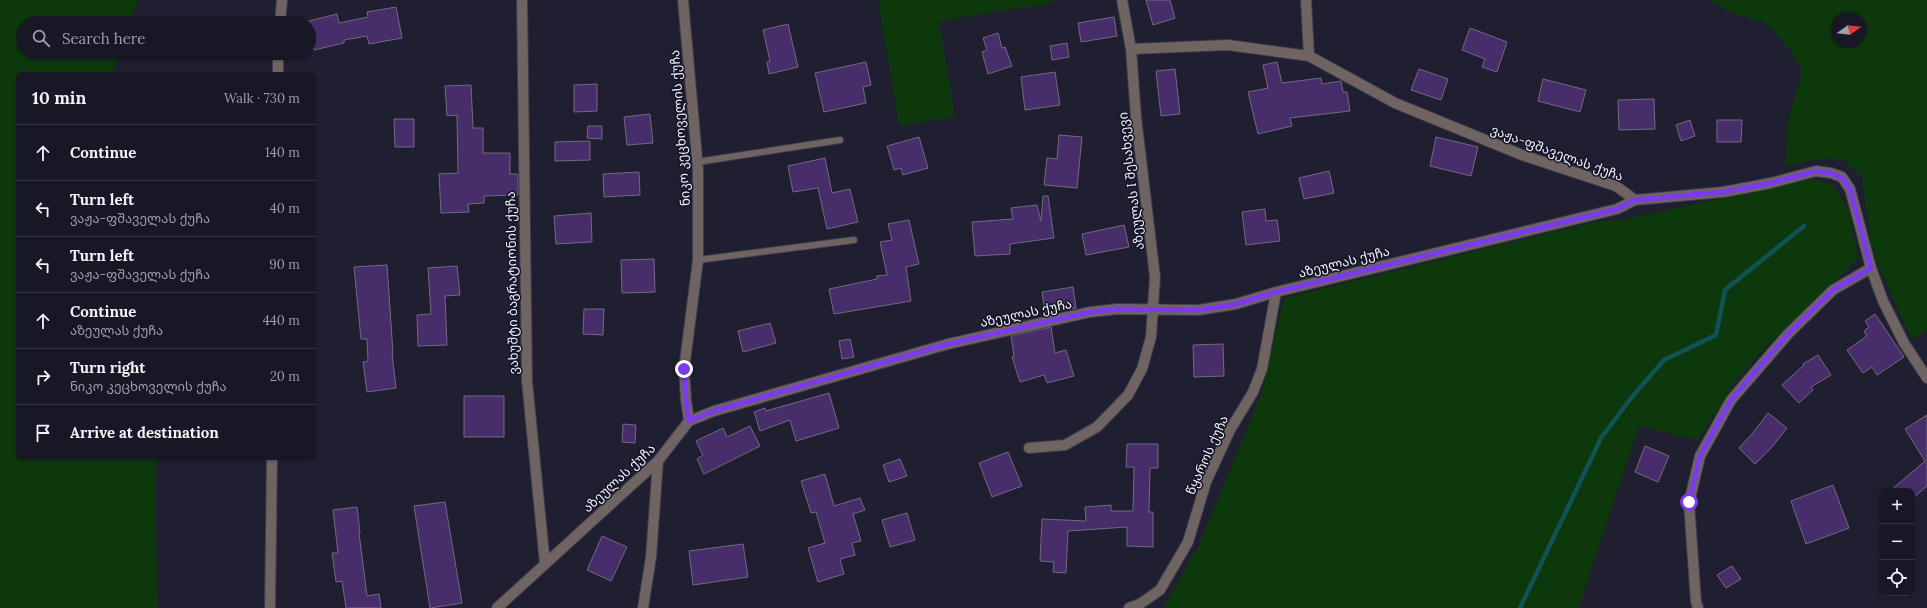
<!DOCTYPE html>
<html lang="en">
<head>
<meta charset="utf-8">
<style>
  :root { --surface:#171725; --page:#20202d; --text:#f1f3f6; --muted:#9e9fa7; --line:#363642 }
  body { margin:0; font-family:Lora,"Noto Sans Georgian",serif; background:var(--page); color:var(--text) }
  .controls { position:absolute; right:12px; bottom:12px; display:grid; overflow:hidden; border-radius:8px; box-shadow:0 1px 3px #0004 }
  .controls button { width:36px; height:36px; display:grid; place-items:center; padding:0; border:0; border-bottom:1px solid var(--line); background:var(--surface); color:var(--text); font:20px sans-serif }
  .compass { position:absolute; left:1831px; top:12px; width:36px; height:36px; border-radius:50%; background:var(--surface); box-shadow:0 1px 3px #0004; rotate:75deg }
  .stop { position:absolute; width:12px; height:12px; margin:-9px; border:3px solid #7c3aed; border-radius:50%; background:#fff }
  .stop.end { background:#7c3aed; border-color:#fff; box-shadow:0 1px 4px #0008 }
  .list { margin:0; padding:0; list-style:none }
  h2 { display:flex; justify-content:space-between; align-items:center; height:52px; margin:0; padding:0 16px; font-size:17px }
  h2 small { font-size:13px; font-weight:400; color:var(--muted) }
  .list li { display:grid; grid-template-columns:26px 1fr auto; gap:12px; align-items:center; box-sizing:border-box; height:56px; padding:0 16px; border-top:1px solid var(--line) }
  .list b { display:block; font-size:15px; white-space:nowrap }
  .list p { margin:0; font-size:13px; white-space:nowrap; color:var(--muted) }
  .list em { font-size:13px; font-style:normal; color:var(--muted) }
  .icon { flex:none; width:22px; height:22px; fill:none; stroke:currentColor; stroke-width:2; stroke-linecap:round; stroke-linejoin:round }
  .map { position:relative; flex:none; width:1927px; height:608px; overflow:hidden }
  .search { position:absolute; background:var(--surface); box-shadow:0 1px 3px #0004; left:16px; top:16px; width:300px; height:44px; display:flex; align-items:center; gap:10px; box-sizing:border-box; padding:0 14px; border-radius:22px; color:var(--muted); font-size:15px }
  .panel { position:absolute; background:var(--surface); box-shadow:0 1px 3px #0004; left:16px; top:72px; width:300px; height:388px; border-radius:8px }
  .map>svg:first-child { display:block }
  .green { fill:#0c380c; fill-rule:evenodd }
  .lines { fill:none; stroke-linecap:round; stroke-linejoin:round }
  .stream { stroke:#115257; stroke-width:4.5 }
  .building { fill:#472d6a; stroke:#716a80 }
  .service-casing { stroke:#3d3d4e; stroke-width:8 }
  .minor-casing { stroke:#3d3d4e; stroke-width:12 }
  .service { stroke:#6f6461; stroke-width:6 }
  .minor { stroke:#6f6461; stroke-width:10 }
  .route { stroke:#7c3aed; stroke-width:5 }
  .labels { text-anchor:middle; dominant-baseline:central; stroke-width:3; stroke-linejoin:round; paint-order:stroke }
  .street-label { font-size:13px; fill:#f2f2fd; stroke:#161527 }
</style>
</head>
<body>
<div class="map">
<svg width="1927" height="608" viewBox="0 0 1927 608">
  <rect width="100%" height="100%" fill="#1f1f31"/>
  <!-- green -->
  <path class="green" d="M0,0H139L130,23H23V53H119L113,75H19V457H157L155,495L158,608H0Z
    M878,0H1052L1053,3L939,21L955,117L899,126Z
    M1709,0H1927V330L1912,340L1879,267L1871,244L1862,177L1844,160L1825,158L1786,166L1787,125L1802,71L1790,50L1766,23L1732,13ZM1837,18H1861V42H1837Z
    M1811,179L1833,185L1848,208L1858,259L1759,354L1737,379L1698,440L1639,426L1579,608H1163L1199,545L1261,395L1284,298L1594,222L1622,220Z"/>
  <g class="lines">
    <!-- stream -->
    <path class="stream" d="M1520,608L1601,438L1631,398L1664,360L1716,335L1725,290L1804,226"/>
  </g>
  <!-- building -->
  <path class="building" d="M1146,0H1170L1175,18L1153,25Z
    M396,7L402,38L369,44L367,36L344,40V43L314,50L312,43L309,44V21L337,14L339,23L368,17L367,12Z
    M1114,17L1117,36L1081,42L1078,23Z
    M788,24L798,67L769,74L767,62L770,61L763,30Z
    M1470,28L1507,42L1497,72L1482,67L1485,59L1462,50Z
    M998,33L1002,48L1005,47L1012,66L988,74L982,52L987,50L983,38Z
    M1067,43L1069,57L1052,60L1050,46Z
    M866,62L871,85L863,87L866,103L824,112L815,73Z
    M1277,62L1282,83L1321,78L1322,84L1341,81L1343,92H1347L1350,111L1290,118L1292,126L1258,134L1248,92L1268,88L1263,65Z
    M1175,69L1180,114L1161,116L1156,71Z
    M1419,69L1448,79L1441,100L1411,90Z
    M1055,72L1060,105L1025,110L1021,77Z
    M1543,79L1586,90L1580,112L1538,101Z
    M597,84V111L574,112V85Z
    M471,85L473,128H483V153H510V174H518V195L484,196V203L468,204L469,212L441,213L439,174L458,173L457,115L447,116L445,86Z
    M1654,99L1655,129L1619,130L1618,100Z
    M650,114L653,143L627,145L624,117Z
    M394,119H414V147H395Z
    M1690,120L1695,136L1681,141L1676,125Z
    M1717,120H1742L1741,142H1717Z
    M588,126H602V139L587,138Z
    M1059,135L1082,137L1077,188L1044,185L1047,158L1057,159Z
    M919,137L928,168L903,175L901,168L894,170L887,146Z
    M1436,137L1478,147L1471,176L1430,166Z
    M590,141V160L555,161V142Z
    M825,158L832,193L850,189L858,222L827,229L818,188L793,192L788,166Z
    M1329,171L1334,193L1304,199L1299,178Z
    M639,172L640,195L604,197L603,174Z
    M1043,196H1048L1054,238L1010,244V254L975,256L972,222L1013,219L1011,208L1037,205L1041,221Z
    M1265,209L1266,221L1277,220L1280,241L1246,245L1242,212Z
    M591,213L592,242L556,244L554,216Z
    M909,220L919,264L906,267L911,301L834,314L829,289L877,279V276L887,275L880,242L892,240L888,224Z
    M1124,225L1129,247L1086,255L1082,234Z
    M654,259L655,292L622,293L621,260Z
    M387,265L393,353H392L396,388L367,392L363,362L368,361L367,339H361L354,267Z
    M457,266L460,295L445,296L447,345L418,346L417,315L431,314L428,268Z
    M1073,287L1076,308L1045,313L1042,292Z
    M584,309H604L603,335L583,334Z
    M1875,314L1904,357L1877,375L1872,367L1863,373L1847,350L1867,336L1864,331L1869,327L1865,321Z
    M770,323L776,343L743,352L738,331Z
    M1051,327L1055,353L1066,350L1074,376L1047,383L1044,375L1020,382L1012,357L1014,356L1011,336Z
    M850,339L854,357L842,359L839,341Z
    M1223,344L1224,376L1194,377L1193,345Z
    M1818,355L1831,375L1811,387L1813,390L1799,403L1782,385L1804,365L1803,364Z
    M829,393L839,428L796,441L790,420L760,431L754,412L765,408L766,411Z
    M464,396H504V437H464Z
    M1768,413L1787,428L1772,447L1755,464L1739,448L1752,434Z
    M1927,415V486L1912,499V491H1890L1925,461L1905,429Z
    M623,424L636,425L635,443L622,442Z
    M750,426L760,446L704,474L697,459L703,455L696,441L723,428L727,437Z
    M1127,444H1158V468H1150L1149,512H1153V547L1127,546V527L1068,531L1066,573L1053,572L1054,562L1040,561L1042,519L1086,521L1085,507L1111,505V511H1133L1134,467H1126Z
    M1645,446L1669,456L1658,482L1635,472Z
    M1008,452L1022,486L992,497L979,463Z
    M900,459L907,476L889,482L883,465Z
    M825,474L834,506L860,498L865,510L853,514L861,541L852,543L855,555L840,559L844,574L818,582L808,548L825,543L816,512L811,513L801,481Z
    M1833,485L1849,528L1806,544L1791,501Z
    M445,502L462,603L430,608L414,506Z
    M357,507L360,533H359L367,596L379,594L381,608H346L342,581L336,582L332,553H338L333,510Z
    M907,513L915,540L890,547L882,520Z
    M602,536L627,547L611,581L587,570Z
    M743,544L748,577L693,585L689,551Z
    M1732,566L1741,579L1726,588L1717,575Z"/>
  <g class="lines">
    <defs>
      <path id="service" d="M697,162L840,140
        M698,260L854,240"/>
      <path id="minor" d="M522,0L527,381L545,564
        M683,0L698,169V260L684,369L686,400L689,421
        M1306,0L1309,56
        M280,23L282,0
        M1131,49L1228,45L1309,56L1395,103L1522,155L1616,186L1635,200L1723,192L1771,183L1816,171L1831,173L1842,177L1850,189L1871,268L1883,301L1904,343L1927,378
        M278,75V53
        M1029,448L1065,445L1097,427L1128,395L1142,369L1151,337L1155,277L1136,117L1131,49L1122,0
        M270,608L272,457
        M497,608L658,461L689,421L714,411L948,344L1090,312L1118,309L1199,310L1236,304L1276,292L1617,209L1635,200
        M643,608L651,557L658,461
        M1129,608L1140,604L1160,590L1188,542L1206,482L1230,430L1253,392L1262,369L1276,292
        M1698,608L1696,602L1689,503L1700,456L1731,400L1788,334L1833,290L1871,268"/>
    </defs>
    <!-- service casing -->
    <use href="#service" class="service-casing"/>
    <!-- minor casing -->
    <use href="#minor" class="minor-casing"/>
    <!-- service -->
    <use href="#service" class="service"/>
    <!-- minor -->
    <use href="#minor" class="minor"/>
  </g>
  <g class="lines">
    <!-- route -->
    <path class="route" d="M684,369L686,400L689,421L714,411L948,344L1090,312L1118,309L1199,310L1236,304L1276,292L1617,209L1635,200L1723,192L1771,183L1816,171L1830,173L1842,178L1850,189L1871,268L1833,290L1788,334L1731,400L1700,456L1689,502"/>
  </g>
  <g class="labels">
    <!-- street labels -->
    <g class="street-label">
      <text transform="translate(680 128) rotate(-94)">ნიკო კეცხოველის ქუჩა</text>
      <text transform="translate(1557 153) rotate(20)">ვაჟა-ფშაველას ქუჩა</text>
      <text transform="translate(1131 181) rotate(-97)">აზეულას I შესახვევი</text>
      <text transform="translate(1344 262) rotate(-14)">აზეულას ქუჩა</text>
      <text transform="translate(512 283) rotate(-91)">ვახუშტი ბაგრატიონის ქუჩა</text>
      <text transform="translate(1026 313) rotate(-12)">აზეულას ქუჩა</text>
      <text transform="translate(1207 455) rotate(-66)">წყაროს ქუჩა</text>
      <text transform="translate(619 478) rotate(-43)">აზეულას ქუჩა</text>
    </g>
  </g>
</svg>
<div class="controls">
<button>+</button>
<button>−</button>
<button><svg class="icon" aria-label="locate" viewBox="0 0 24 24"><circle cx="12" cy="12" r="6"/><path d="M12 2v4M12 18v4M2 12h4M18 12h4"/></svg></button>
</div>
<svg class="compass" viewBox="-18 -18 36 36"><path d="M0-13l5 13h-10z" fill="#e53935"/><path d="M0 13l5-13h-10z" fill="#9e9fa7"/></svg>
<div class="stop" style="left:1689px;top:502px"></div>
<div class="stop end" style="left:684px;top:369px"></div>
<div class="search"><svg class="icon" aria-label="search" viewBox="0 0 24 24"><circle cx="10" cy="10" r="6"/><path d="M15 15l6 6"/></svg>Search here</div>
<section class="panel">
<h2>10 min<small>Walk · 730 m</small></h2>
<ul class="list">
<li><svg class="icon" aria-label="ahead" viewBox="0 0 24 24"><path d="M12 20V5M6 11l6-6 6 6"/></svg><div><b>Continue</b></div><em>140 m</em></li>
<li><svg class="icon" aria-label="left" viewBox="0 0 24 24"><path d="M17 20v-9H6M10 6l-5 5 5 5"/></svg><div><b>Turn left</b><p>ვაჟა-ფშაველას ქუჩა</p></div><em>40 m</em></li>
<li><svg class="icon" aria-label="left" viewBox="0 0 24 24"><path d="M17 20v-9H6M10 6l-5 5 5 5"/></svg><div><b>Turn left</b><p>ვაჟა-ფშაველას ქუჩა</p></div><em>90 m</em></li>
<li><svg class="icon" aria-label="ahead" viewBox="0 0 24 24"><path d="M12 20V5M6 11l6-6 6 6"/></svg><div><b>Continue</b><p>აზეულას ქუჩა</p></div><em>440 m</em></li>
<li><svg class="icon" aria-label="right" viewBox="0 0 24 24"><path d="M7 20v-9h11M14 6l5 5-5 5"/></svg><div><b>Turn right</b><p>ნიკო კეცხოველის ქუჩა</p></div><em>20 m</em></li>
<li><svg class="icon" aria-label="arrive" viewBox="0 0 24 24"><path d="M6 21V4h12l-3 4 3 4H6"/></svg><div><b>Arrive at destination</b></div></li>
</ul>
</section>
</div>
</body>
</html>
